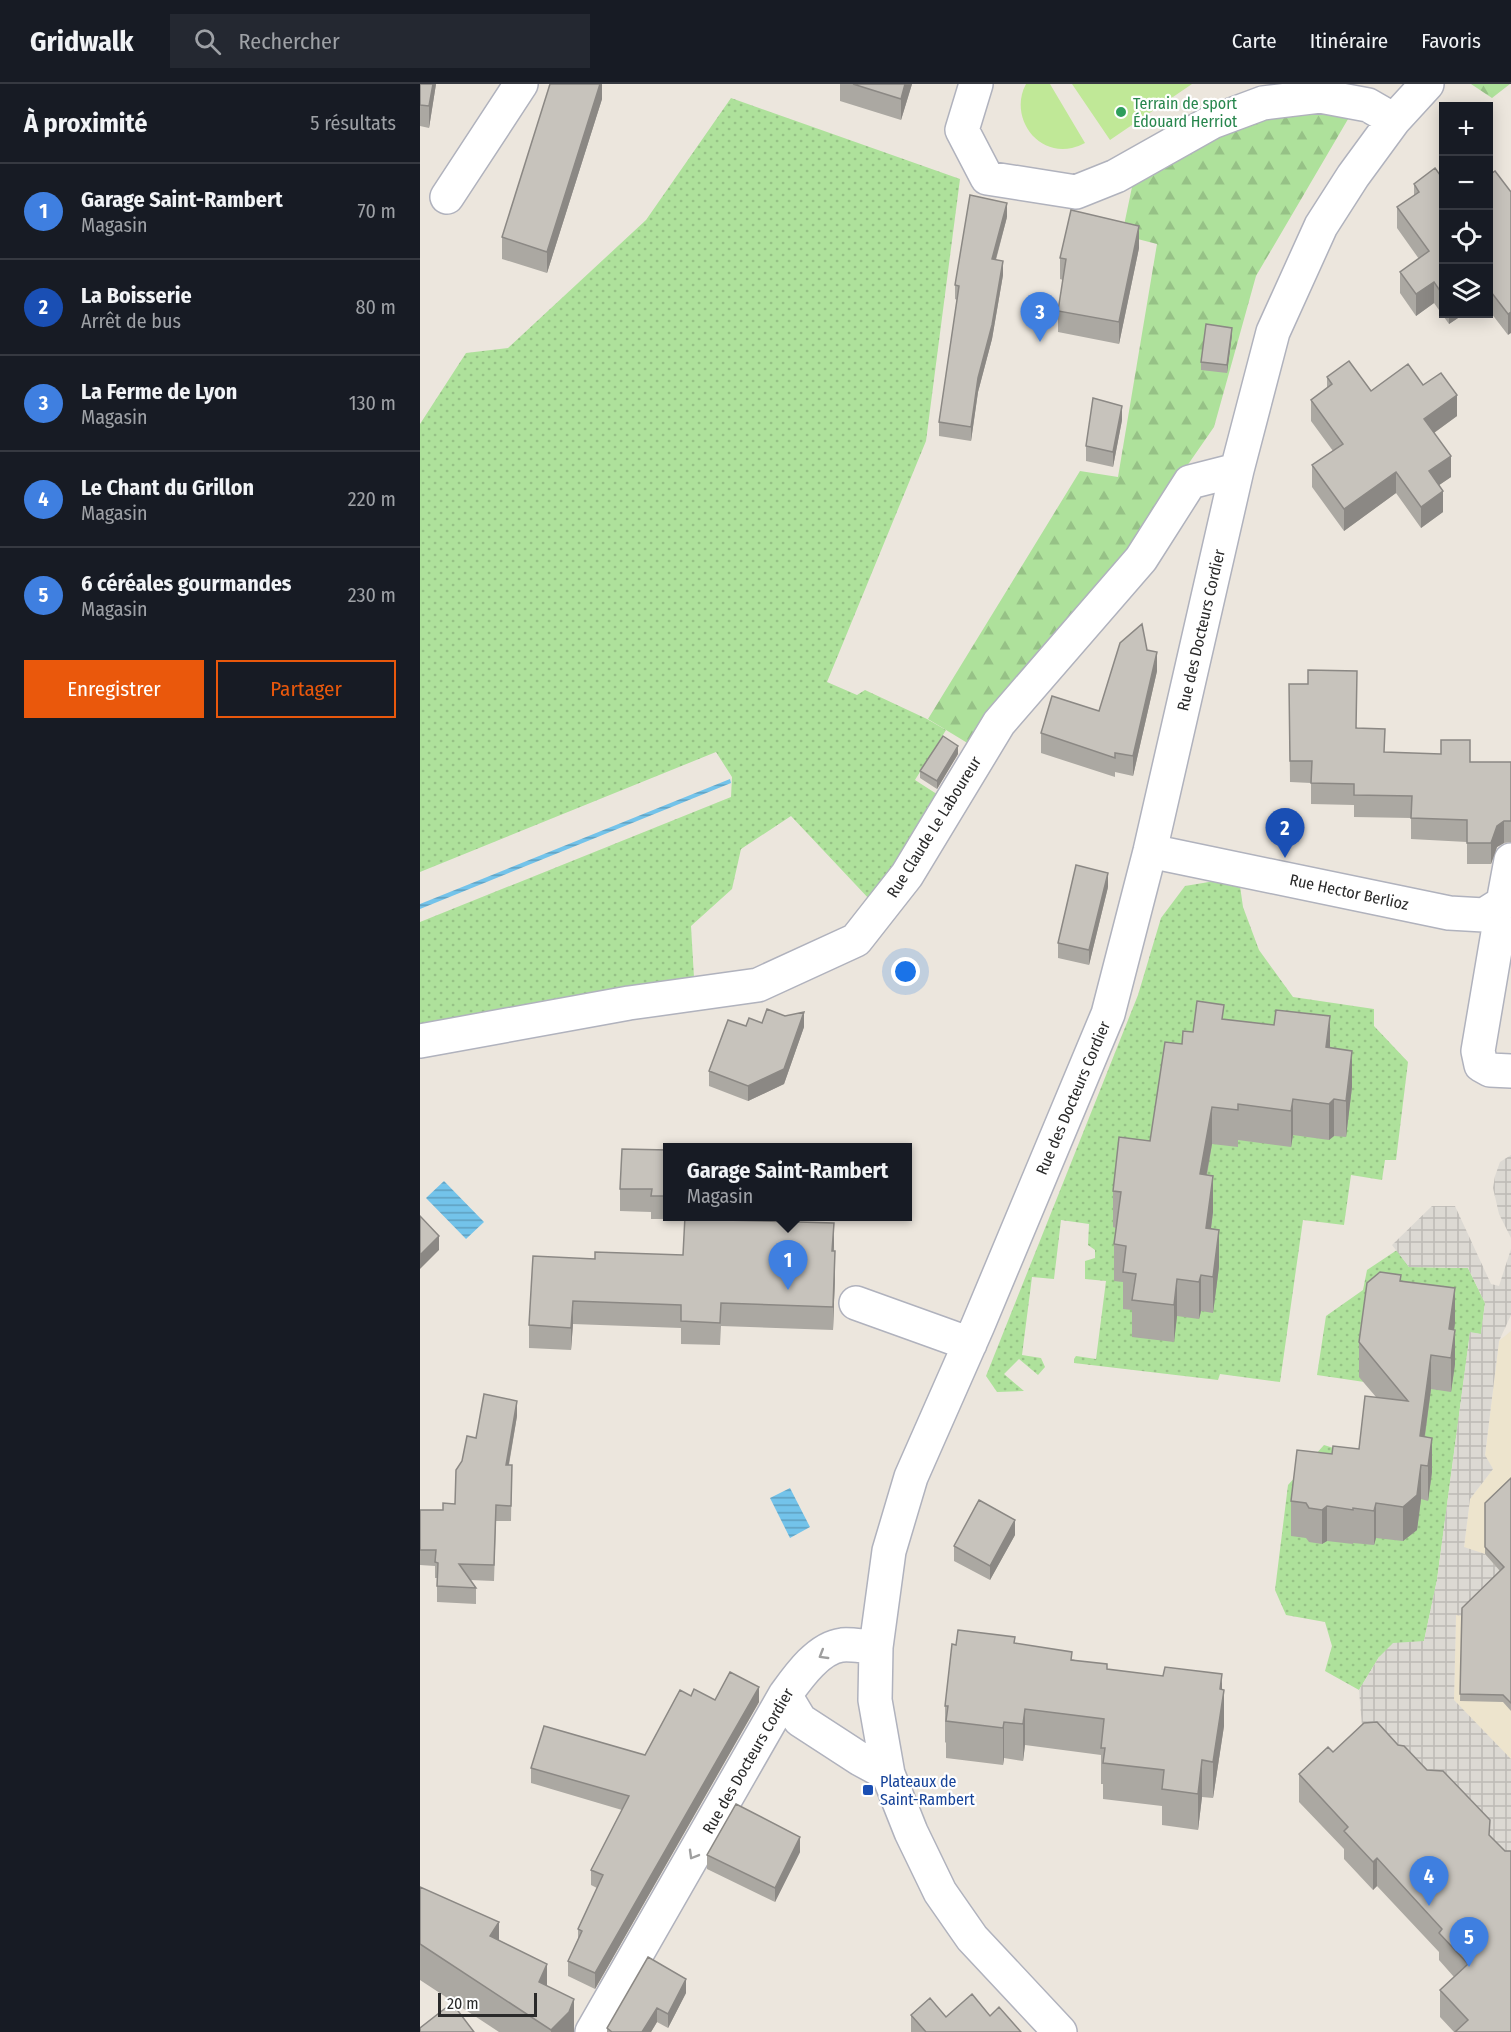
<!DOCTYPE html>
<html lang="fr">
<head>
<meta charset="utf-8">
<style>
  :root { --surface:#171b24; --page:#242831; --text:#f1f3f6; --muted:#9ea1a6; --line:#363941; --accent:#ea580c }
  body { margin:0; font-family:"Fira Sans Condensed",sans-serif; background:var(--page); color:var(--text) }
  .controls { position:absolute; right:18px; top:18px; display:grid; overflow:hidden; border-radius:0px; box-shadow:0 3px 15px #0003 }
  .controls button { width:54px; height:54px; display:grid; place-items:center; padding:0; border:0; border-bottom:2px solid var(--line); background:var(--surface); color:var(--text); font:30px sans-serif }
  .scale { position:absolute; left:18px; bottom:15px; width:99px; box-sizing:border-box; padding-left:6px; border:3px solid #2a2a2a; border-top:0; font-size:16px; line-height:21px; white-space:nowrap; color:#2a2a2a; -webkit-text-stroke:4px #fff; paint-order:stroke }
  .you { position:absolute; left:486px; top:888px; width:21px; height:21px; margin:-15px; border:4px solid #fff; border-radius:50%; background:#1a73e8; box-shadow:0 0 0 9px #1a73e833 }
  .badge { display:grid; place-items:center; width:39px; height:39px; border-radius:50%; background:var(--accent); color:#fff; font-size:20px; font-weight:700 }
  .pin { position:absolute; translate:-50% -50px; filter:drop-shadow(0 2px 3px #0008) }
  .pin::after { content:''; position:absolute; top:32px; width:21px; height:18px; background:inherit; clip-path:polygon(0 0,100% 0,50% 100%) }
  .popup { position:absolute; left:243px; top:1059px; width:249px; height:78px; box-sizing:border-box; display:grid; place-content:center; border-radius:0px; background:var(--surface); filter:drop-shadow(0 2px 4px #0005); font-size:20px; white-space:nowrap; color:var(--muted) }
  .popup b { font-size:22px; color:var(--text) }
  .popup::after { content:''; position:absolute; left:50%; top:100%; margin-left:-12px; border:12px solid transparent; border-top-color:var(--surface) }
  .list { margin:0; padding:0; list-style:none }
  h2 { display:flex; justify-content:space-between; align-items:center; height:78px; margin:0; padding:0 24px; font-size:26px }
  h2 small { font-size:20px; font-weight:400; color:var(--muted) }
  .list li { display:grid; grid-template-columns:39px 1fr auto; gap:18px; align-items:center; box-sizing:border-box; height:96px; padding:0 24px; border-top:2px solid var(--line) }
  .list b { display:block; font-size:22px; white-space:nowrap }
  .list p { margin:0; font-size:20px; white-space:nowrap; color:var(--muted) }
  .list em { font-size:20px; font-style:normal; color:var(--muted) }
  .actions { display:flex; gap:12px; padding:18px 24px }
  .actions a { flex:1; padding:14px 0; border:2px solid var(--accent); border-radius:0px; text-align:center; font-size:21px; color:var(--accent) }
  .actions .main { background:var(--accent); color:#fff }
  .icon { flex:none; width:33px; height:33px; fill:none; stroke:currentColor; stroke-width:2; stroke-linecap:round; stroke-linejoin:round }
  .map { position:relative; flex:none; width:1091px; height:1948px; overflow:hidden }
  header { display:flex; align-items:center; gap:36px; box-sizing:border-box; height:84px; padding:0 30px; background:var(--surface); border-bottom:2px solid var(--line) }
  header strong { font-size:28px }
  nav { display:flex; gap:33px; margin-inline-start:auto; font-size:21px }
  .search { width:420px; height:54px; background:var(--page); display:flex; align-items:center; gap:15px; box-sizing:border-box; padding:0 21px; border-radius:0px; color:var(--muted); font-size:22px }
  main { display:flex }
  aside { flex:1; background:var(--surface) }
  .map>svg:first-child { display:block }
  .education { fill:#ede4cd }
  .grass { fill:url(#grass-dots) }
  .forest { fill:url(#forest-firs) }
  .pitch { fill:#c0e897 }
  .plaza { fill:url(#plaza-grid) }
  .water { fill:url(#water-rules) }
  .lines { fill:none; stroke-linecap:round; stroke-linejoin:round }
  .minor-casing { stroke:#b0b2bd; stroke-width:36 }
  .minor { stroke:#fff; stroke-width:33 }
  .wall { fill:#aba8a2 }
  .shaded-wall { fill:#8b8884 }
  .building { fill:#c7c3bc; stroke:#8b8884; stroke-width:1.5 }
  .oneway { stroke:#9f9f9f }
  .leisure-dot { fill:#2e9e5b; stroke:#fff; stroke-width:2 }
  .transit-dot { fill:#1a4fb4; stroke:#fff; stroke-width:2 }
  .labels { text-anchor:middle; dominant-baseline:central; stroke-width:4.5; stroke-linejoin:round; paint-order:stroke }
  .leisure-label { font-size:16px; fill:#27864d; stroke:#fff; text-anchor:start }
  .street-label { font-size:16px; fill:#2a2a2a; stroke:#fff }
  .transit-label { font-size:16px; fill:#164399; stroke:#fff; text-anchor:start }
</style>
</head>
<body>
<header>
<strong>Gridwalk</strong>
<div class="search"><svg class="icon" aria-label="search" viewBox="0 0 24 24"><circle cx="10" cy="10" r="6"/><path d="M15 15l6 6"/></svg>Rechercher</div>
<nav><a>Carte</a><a>Itinéraire</a><a>Favoris</a></nav>
</header>
<main>
<aside>
<h2>À proximité<small>5 résultats</small></h2>
<ul class="list">
<li><span class="badge" style="background:#3f7fe0">1</span><div><b>Garage Saint-Rambert</b><p>Magasin</p></div><em>70 m</em></li>
<li><span class="badge" style="background:#1a4fb4">2</span><div><b>La Boisserie</b><p>Arrêt de bus</p></div><em>80 m</em></li>
<li><span class="badge" style="background:#3f7fe0">3</span><div><b>La Ferme de Lyon</b><p>Magasin</p></div><em>130 m</em></li>
<li><span class="badge" style="background:#3f7fe0">4</span><div><b>Le Chant du Grillon</b><p>Magasin</p></div><em>220 m</em></li>
<li><span class="badge" style="background:#3f7fe0">5</span><div><b>6 céréales gourmandes</b><p>Magasin</p></div><em>230 m</em></li>
</ul>
<div class="actions"><a class="main">Enregistrer</a><a>Partager</a></div>
</aside>
<div class="map">
<svg width="1091" height="1948" viewBox="0 0 1091 1948">
  <defs>
    <pattern id="grass-dots" width="8" height="8" patternUnits="userSpaceOnUse" patternTransform="scale(1.5)"><rect width="8" height="8" fill="#aee19b"/><path d="M2 2h.1M6 6h.1" fill="none" stroke="#96c186" stroke-width="1.8" stroke-linecap="round"/></pattern>
    <pattern id="forest-firs" width="22" height="20" patternUnits="userSpaceOnUse" patternTransform="scale(1.5)"><rect width="22" height="20" fill="#aee19b"/><path d="M5 1l3.5 6h-7zM16 11l3.5 6h-7z" fill="#96c186"/></pattern>
    <pattern id="plaza-grid" width="8" height="8" patternUnits="userSpaceOnUse" patternTransform="scale(1.5)"><rect width="8" height="8" fill="#dcd9d3"/><path d="M0 4h8M4 0v8" fill="none" stroke="#bdbab5"/></pattern>
    <pattern id="water-rules" width="6" height="5" patternUnits="userSpaceOnUse" patternTransform="scale(1.5)"><rect width="6" height="5" fill="#73c3ea"/><path d="M0 2.5h6" fill="none" stroke="#5f9fbe"/></pattern>
  </defs>
  <rect width="100%" height="100%" fill="#ece6dd"/>
  <!-- education -->
  <path class="education" d="M1091,1247V1678L1034,1616L1036,1531L1065,1470L1044,1464L1050,1415L1073,1385L1065,1372L1079,1257Z"/>
  <!-- grass -->
  <path class="grass" d="M311,14L540,95L506,357L407,598L437,611L445,606L507,635L526,646L495,696L523,714L451,817L371,732L321,765L312,805L271,842L274,894L189,906L0,942V838L311,713L312,693L296,668L0,788V340L46,269L88,264L226,136Z
    M795,797L820,802L823,823L839,866L873,913L954,925V942L988,978L976,1076H965L962,1096L931,1091L924,1141L883,1136L860,1298L800,1290L798,1296L654,1279V1275L656,1272L676,1275L686,1197L665,1195V1177L675,1174V1166L668,1161L669,1140L641,1136L634,1195L612,1193L602,1271L621,1274L625,1283L618,1291L599,1275L584,1290L604,1307L577,1308L566,1292L718,911L741,834L765,802Z
    M977,1166L989,1183L1048,1184L1065,1219L1061,1250L1050,1249L1017,1496L1004,1557L959,1573L939,1606L905,1587L912,1562L905,1538L866,1531L855,1506L868,1401L904,1361L942,1373L952,1347L958,1300L897,1291L906,1232L943,1206L947,1186Z"/>
  <!-- forest -->
  <path class="forest" d="M1051,0H1090L1072,14Z
    M898,26L931,30L836,192L794,343L717,454L574,629L554,663L508,635L660,387L698,393L737,160L702,151L712,103L796,49L845,30Z"/>
  <!-- pitch -->
  <path class="pitch" d="M606,0H630L665,59C661,61 656,63 652,64C615,72 589,31 606,0Z
    M652,0H772L690,56Z"/>
  <!-- plaza -->
  <path class="plaza" d="M1091,1071V1154L1079,1130L1073,1104L1075,1092L1080,1078Z
    M1012,1122H1035L1071,1200L1079,1202L1091,1165V1231L1079,1257L1065,1371L1073,1385L1050,1415L1044,1463L1065,1470L1084,1491L1042,1532L1036,1531L1034,1616L1091,1675V1795L944,1666L939,1606L959,1573L973,1559L1004,1557L1017,1496L1050,1248L1061,1250L1065,1219L1048,1184L989,1183L972,1161Z"/>
  <!-- water -->
  <path class="water" d="M310,695L311,699L0,825V820Z
    M24,1097L64,1138L46,1155L6,1114Z
    M370,1404L390,1443L370,1454L350,1414Z"/>
  <g class="lines">
    <defs>
      <path id="minor" d="M556,0L542,46L567,94L656,108L696,92L792,38L843,19L900,12L948,21L974,36
        M27,113L101,0
        M730,767L1029,829L1064,831L1083,819L1091,776
        M1083,819L1058,967L1061,981L1070,986L1091,987
        M0,957L209,919L338,901L436,856L487,791L579,639L721,475L770,398L817,386
        M436,1219L550,1260
        M365,1611L380,1636L440,1675L468,1690
        M172,1948L365,1611C378,1593 398,1564 422,1561C433,1560 445,1563 456,1563
        M640,1948L552,1854L520,1808L491,1748L468,1690L455,1616L456,1563L469,1467L491,1393L558,1241L688,930L730,767L817,386L853,248L901,142L933,92L974,36L1007,0"/>
    </defs>
    <!-- minor casing -->
    <use href="#minor" class="minor-casing"/>
    <!-- minor -->
    <use href="#minor" class="minor"/>
  </g>
  <!-- wall -->
  <path class="wall" d="M0,0H16L9,44L0,42Z
    M182,0V15L127,189L82,175V153Z
    M420,0H492L481,36L420,17Z
    M1068,92L1090,109L1088,251L1068,225Z
    M1023,95V230H1044L1029,240L1014,219L996,232L980,209V188L999,175L977,144V123L994,112V100Z
    M587,133L576,176L583,191L572,255L558,308L551,357L519,352V338L537,216L535,215V201Z
    M719,164L699,260L638,248V227L643,196L640,195V174Z
    M812,251L807,289L781,286V278Z
    M907,293L951,307L1003,301L1037,332L1014,349L1031,393L1019,401L1023,428L1001,444L976,409L924,447L892,403V381L913,367L891,337V316L907,304Z
    M702,336L693,383L666,377V362Z
    M727,566L737,587L713,692L695,688V693L621,669V649L679,627Z
    M869,600H888L965,668L1050,678H1091V758L1084,759L1077,763L1071,780H1047V758L991,755V734L934,733V721L891,720V699L870,698Z
    M538,670L517,705L500,694V687Z
    M688,803L669,881L638,874V859Z
    M804,935L910,964L932,1003L926,1053L914,1052L909,1056L873,1051L871,1063L818,1056V1063L792,1060L787,1091L793,1128L791,1145L799,1183L793,1229L781,1227L779,1235L757,1232L754,1258L712,1253V1226L703,1225V1198L694,1197V1160L696,1144L693,1143V1107L730,1057L762,960L773,948Z
    M342,939L384,943L364,1000L328,1017L289,1002V987L326,942Z
    M248,1066V1132H333V1136H305L414,1162L415,1190L413,1246L301,1242L300,1261L261,1260V1244L153,1240L151,1266L109,1264V1241L175,1175L263,1171L265,1135H231V1128L200,1127V1105Z
    M981,1197L1035,1239L1034,1246L1035,1280L1031,1308L1011,1305L1005,1352L1012,1388L1008,1417L1001,1415L997,1446L983,1457L956,1454L954,1461L933,1459V1460L907,1457L902,1460L889,1458L886,1454L871,1452V1417L912,1370L939,1365L956,1313L939,1293V1258Z
    M97,1332L89,1381H92L91,1437H76L74,1497L50,1496L56,1504V1520L17,1518V1494H15V1482L0,1481V1426H23L35,1420L56,1354Z
    M1091,1394V1627L1083,1618L1040,1617L1042,1524L1080,1487L1065,1470V1419Z
    M595,1451L570,1496L534,1477V1462Z
    M595,1559L687,1585L802,1606L804,1642L793,1714L782,1713L778,1746L742,1741V1722L683,1715V1700H681V1671L605,1661L603,1677L584,1674L583,1681L526,1674V1659L525,1658V1622L536,1561Z
    M271,1612L295,1616L339,1618L175,1905L148,1892V1877L158,1855V1845L177,1804L171,1801V1786L202,1726L111,1699V1684L225,1671Z
    M978,1661L1070,1752L1091,1948H1034L1020,1933V1906L1034,1893L1019,1876V1868L957,1802L953,1806L924,1775V1765L879,1718V1690L913,1668Z
    M380,1768L355,1818L287,1785V1771Z
    M0,1803L79,1856L127,1902L154,1948H79L0,1896Z
    M266,1909L248,1944L237,1938L231,1948H187V1944Z
    M491,1931L526,1933L570,1932L601,1948H491Z"/>
  <!-- shaded-wall -->
  <path class="shaded-wall" d="M13,0H16L9,44V22Z
    M180,0H182V15L127,189V168Z
    M485,0H492L481,36V15Z
    M587,119V133L572,189V175Z
    M719,142V164L699,260V238Z
    M583,177V191L572,255L558,308L551,357V343L558,294Z
    M1014,198V219L996,232V210Z
    M1091,228V249L1088,251V230Z
    M1029,230H1044L1029,240Z
    M812,244V251L807,289V281Z
    M1037,311V332L1004,356V335Z
    M702,322V336L693,383V368Z
    M1031,372V393L1009,408V387Z
    M976,388V409L924,447V425Z
    M1023,407V428L1001,444V423Z
    M737,568V587L713,692V672Z
    M538,662V670L517,705V697Z
    M1084,737V759L1077,763L1071,780V759L1077,742Z
    M688,789V803L669,881V866Z
    M384,928V943L364,1000L328,1017V1002Z
    M910,932V969L906,963Z
    M932,967V1003L926,1053V1017Z
    M873,1015V1051L871,1063V1027Z
    M914,1015V1052L909,1056V1020Z
    M792,1023V1060L780,1126V1090Z
    M793,1092V1128L786,1181V1144Z
    M414,1139V1162L412,1190V1167Z
    M799,1146V1183L793,1229V1193Z
    M19,1152V1166L0,1185V1171Z
    M415,1167V1190L413,1246V1223Z
    M781,1191V1227L779,1235V1198Z
    M757,1195V1232L754,1258V1221Z
    M1035,1204V1239L1030,1274L1029,1245Z
    M153,1217V1240L151,1266V1244Z
    M1035,1246V1280L1031,1308V1274Z
    M1011,1271V1305L1000,1386V1352Z
    M97,1317V1332L86,1396V1381Z
    M1012,1354V1388L1008,1417V1382Z
    M1001,1381V1415L997,1446L983,1457V1423Z
    M956,1419V1454L954,1461V1427Z
    M907,1422V1457L902,1460V1426Z
    M595,1436V1451L570,1496V1482Z
    M802,1590V1618L804,1606V1642L793,1714V1678Z
    M339,1603V1618L175,1905V1889Z
    M605,1625V1661L603,1677V1640Z
    M584,1638V1674L583,1681V1644Z
    M782,1676V1713L778,1746V1710Z
    M380,1753V1768L355,1818V1804Z
    M957,1774V1802L953,1806V1778Z
    M79,1838V1875L70,1852Z
    M127,1880V1916L119,1898Z
    M266,1895V1909L248,1944V1930Z
    M154,1915V1948H131V1946Z
    M237,1924V1938L231,1948H222Z"/>
  <!-- building -->
  <path class="building" d="M0,0H13L9,22L0,21Z
    M130,0H180L127,168L82,153Z
    M433,0H485L481,15Z
    M1015,84L1023,95V211L1014,198L996,210L980,188L1009,167L977,123L999,108L994,100Z
    M1075,87L1091,108V228L1088,230L1068,204V92Z
    M550,111L587,119L572,175L583,177L572,241L558,294L551,343L519,338L539,202L535,201Z
    M651,126L719,142L699,238L638,227L646,175L640,174Z
    M786,240L812,244L807,281L781,278Z
    M929,277L951,307L988,280L1003,301L1021,289L1037,311L1004,335L1031,372L1009,387L1023,407L1001,423L976,388L924,425L892,381L923,360L891,316L912,300L907,293Z
    M673,314L702,322L693,368L666,362Z
    M722,540L727,566L737,568L713,672L695,669V674L621,649L632,612L679,627L700,559Z
    M888,586L937,587L936,644L965,645L964,668L1021,670V656H1050V678H1091V737H1084L1077,742L1071,759H1047V736L991,734L992,712L934,711V700L891,699L892,677H870L869,600H888Z
    M523,652L538,662L517,697L500,687Z
    M656,781L688,789L669,866L638,859Z
    M777,917L804,921L802,935L854,941L856,926L910,932L906,963L932,967L926,1017L914,1015L909,1020L873,1015L871,1027L818,1020V1026L792,1023L780,1090L793,1092L786,1144L799,1146L793,1193L781,1191L779,1198L757,1195L754,1221L712,1216L716,1190L703,1188L706,1162L694,1160L701,1108L693,1107L699,1053L730,1057L745,958L762,960L763,947L773,948Z
    M347,925L365,932L384,928L364,985L328,1002L289,987L308,936L326,942L329,934L342,939Z
    M202,1065L248,1066V1112H231L232,1105H200Z
    M0,1132L19,1152L0,1171Z
    M265,1132H305L304,1136L414,1139L412,1167H415L413,1223L301,1219L300,1239L261,1237V1221L153,1217L151,1244L109,1241L113,1172L175,1175V1168L263,1171Z
    M960,1188L981,1191L980,1197L1035,1204L1029,1245L1035,1246L1031,1274L1011,1271L1000,1352L1012,1354L1008,1382L1001,1381L997,1411L983,1423L956,1419L954,1427L933,1424V1426L907,1422L902,1426L889,1424L886,1419L871,1417L877,1366L912,1370L913,1362L939,1365L945,1312L988,1317L939,1258L947,1199Z
    M64,1310L97,1317L86,1381H92L91,1422L76,1421L74,1481L39,1480L56,1504L17,1502L18,1479L15,1478L16,1466H0V1426H23V1419L35,1420L36,1386L42,1377L47,1352L56,1354Z
    M1091,1394V1619L1083,1611L1040,1610L1042,1524L1084,1483L1065,1463V1419Z
    M559,1416L595,1436L570,1482L534,1462Z
    M538,1546L595,1553L594,1559L652,1568L651,1576L687,1580V1585L743,1592L745,1583L802,1590L800,1605L804,1606L793,1678L782,1676L778,1710L742,1705L744,1686L683,1679L685,1664H681L684,1635L605,1625L603,1640L584,1638L583,1644L526,1637L528,1622H525L532,1560L536,1561Z
    M310,1588L339,1603L175,1889L148,1877L162,1847L158,1845L183,1791L171,1786L209,1712L111,1684L124,1642L225,1671L260,1606L271,1612L274,1605L295,1616Z
    M957,1638L978,1661L984,1662L1007,1686L1023,1687L1070,1736L1069,1751L1085,1767H1091V1948H1035L1048,1936L1020,1906L1048,1880L1019,1849L1022,1845L957,1774L953,1778L924,1747L928,1743L879,1690L908,1663L913,1668L944,1639Z
    M316,1720L380,1753L355,1804L287,1771Z
    M0,1803L79,1838L70,1852L127,1880L119,1898L154,1915L149,1928L131,1946L0,1860Z
    M228,1873L266,1895L248,1930L237,1924L222,1948H192L187,1944Z
    M552,1910L570,1932L579,1923L601,1948H506L491,1931L510,1914L526,1933Z
    M32,1919L54,1948H0V1944Z"/>
  <!-- one-way arrows -->
  <defs><path id="oneway-chevron" d="M-2-3.5L2.5 0L-2 3.5" fill="none" stroke-width="1.6" stroke-linecap="round" stroke-linejoin="round" transform="scale(1.5)"/></defs>
  <g class="oneway">
    <use href="#oneway-chevron" transform="translate(403 1571) rotate(149)"/>
    <use href="#oneway-chevron" transform="translate(273 1771) rotate(120)"/>
  </g>
  <!-- markers -->
  <circle class="leisure-dot" cx="701" cy="28" r="6"/>
  <rect class="transit-dot" x="442" y="1700" width="12" height="12" rx="3"/>
  <g class="labels">
    <!-- leisure labels -->
    <g class="leisure-label">
      <text x="713" y="19">Terrain de sport<tspan x="713" dy="18">Édouard Herriot</tspan></text>
    </g>
    <!-- street labels -->
    <g class="street-label">
      <text transform="translate(781 546) rotate(-77)">Rue des Docteurs Cordier</text>
      <text transform="translate(514 743) rotate(-58)">Rue Claude Le Laboureur</text>
      <text transform="translate(929 808) rotate(12)">Rue Hector Berlioz</text>
      <text transform="translate(653 1014) rotate(-67)">Rue des Docteurs Cordier</text>
      <text transform="translate(328 1677) rotate(-60)">Rue des Docteurs Cordier</text>
    </g>
    <!-- transit labels -->
    <g class="transit-label">
      <text x="460" y="1697">Plateaux de<tspan x="460" dy="18">Saint-Rambert</tspan></text>
    </g>
  </g>
</svg>
<div class="controls">
<button>+</button>
<button>−</button>
<button><svg class="icon" aria-label="locate" viewBox="0 0 24 24"><circle cx="12" cy="12" r="6"/><path d="M12 2v4M12 18v4M2 12h4M18 12h4"/></svg></button>
<button><svg class="icon" aria-label="layers" viewBox="0 0 24 24"><path d="M12 4l9 5-9 5-9-5zM3 14l9 5 9-5"/></svg></button>
</div>
<div class="scale">20 m</div>
<div class="you"></div>
<div class="pin badge" style="left:368px;top:1206px;background:#3f7fe0">1</div>
<div class="popup"><b>Garage Saint-Rambert</b>Magasin</div>
<div class="pin badge" style="left:865px;top:774px;background:#1a4fb4">2</div>
<div class="pin badge" style="left:620px;top:258px;background:#3f7fe0">3</div>
<div class="pin badge" style="left:1009px;top:1822px;background:#3f7fe0">4</div>
<div class="pin badge" style="left:1049px;top:1883px;background:#3f7fe0">5</div>
</div>
</main>
</body>
</html>
